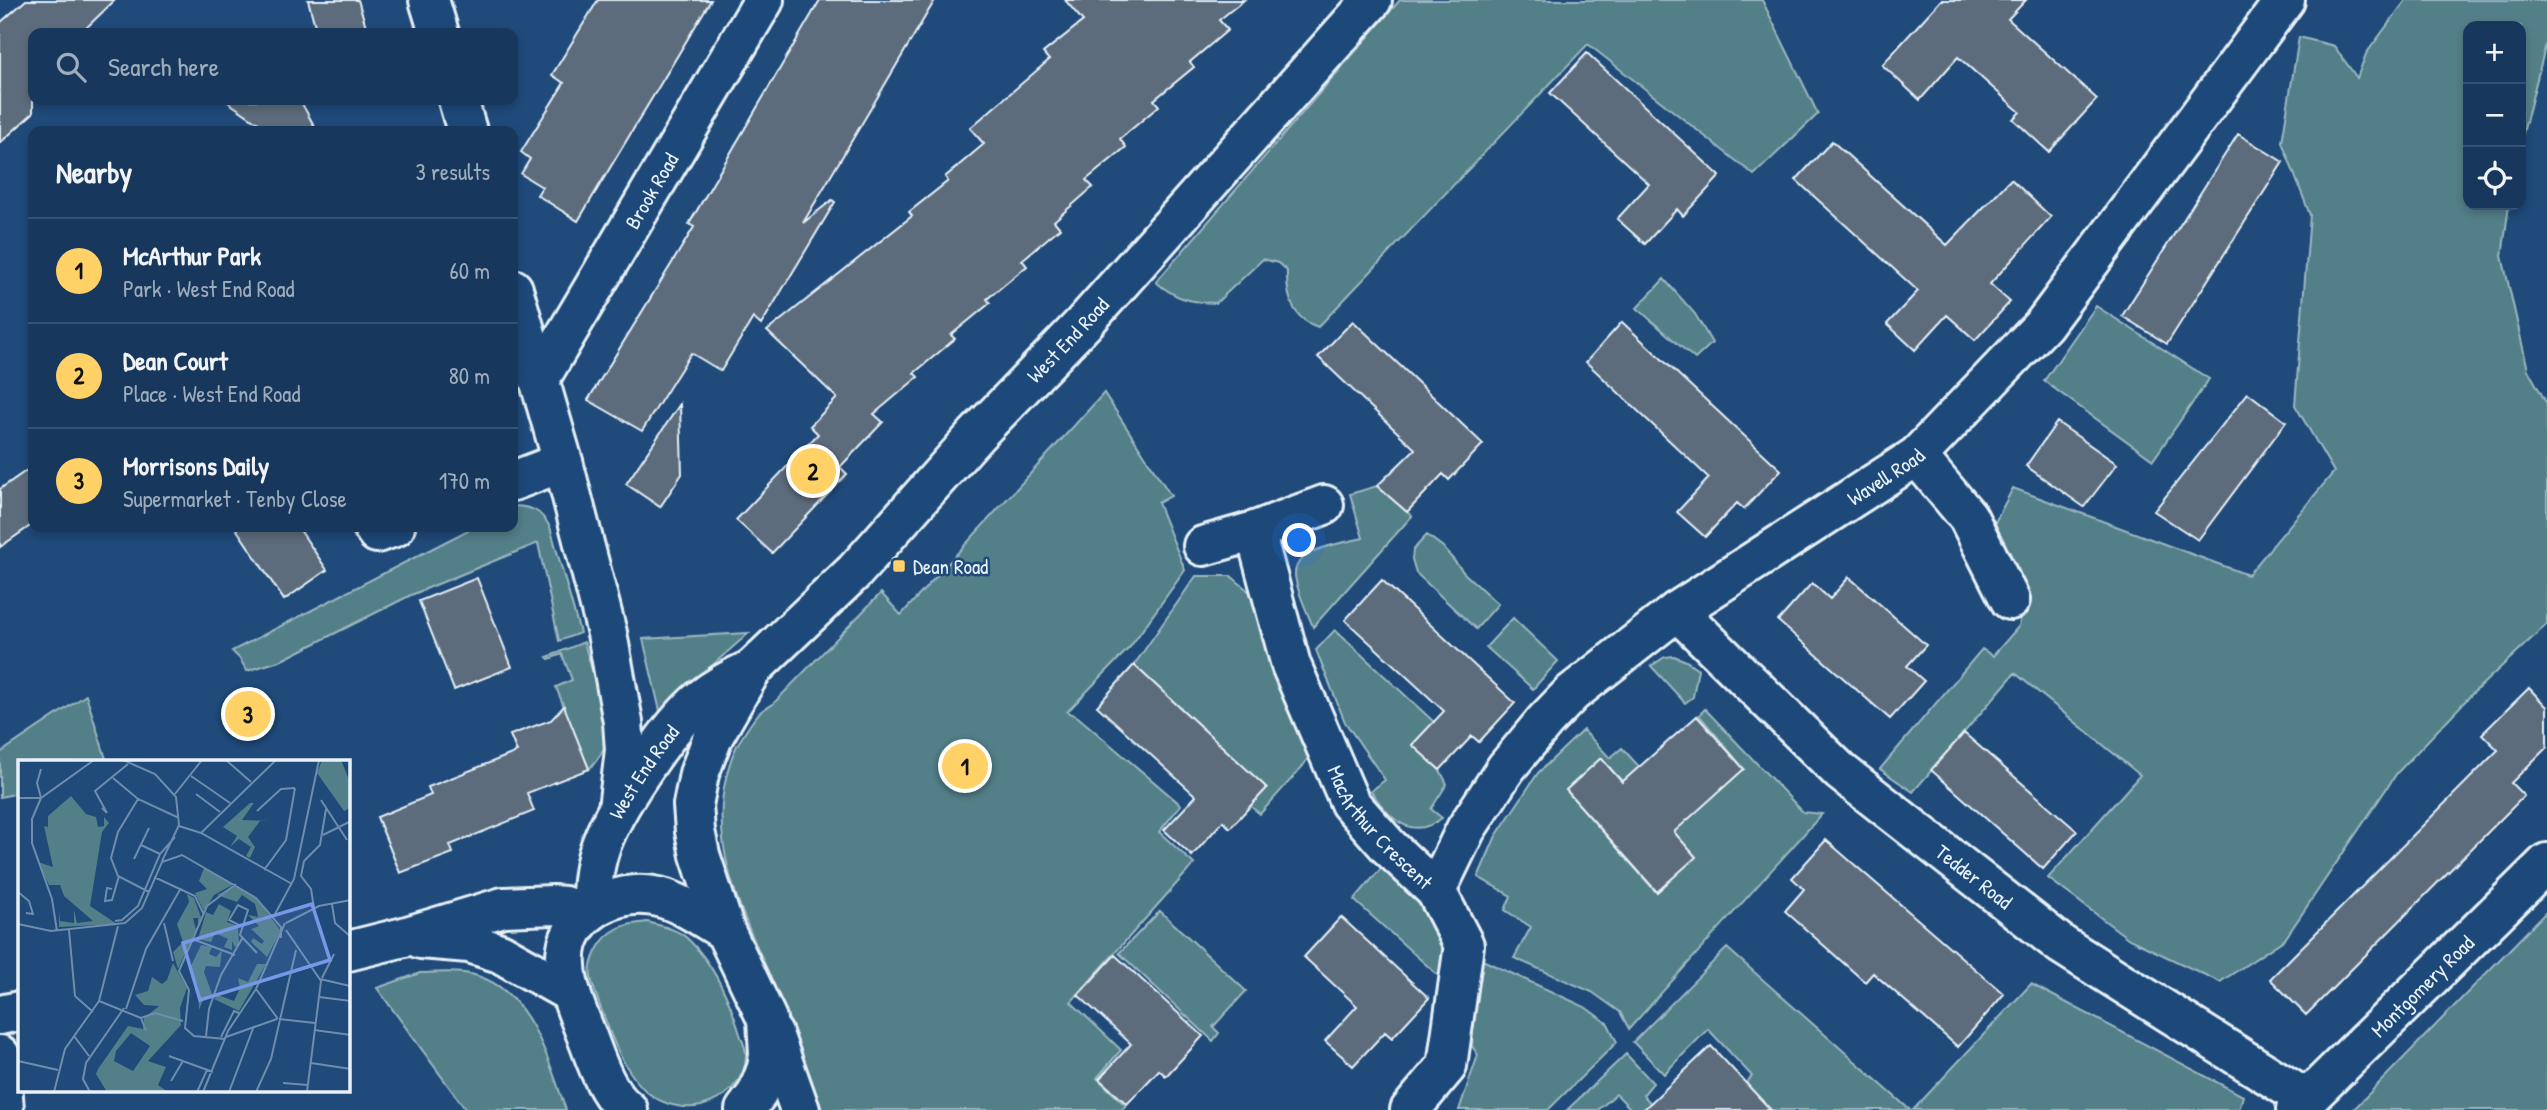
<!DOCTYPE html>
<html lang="en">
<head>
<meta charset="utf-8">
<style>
  :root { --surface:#17385c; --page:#203f62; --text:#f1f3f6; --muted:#9eacbb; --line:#365272; --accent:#ffd166 }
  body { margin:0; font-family:"Patrick Hand",sans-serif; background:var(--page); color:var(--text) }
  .controls { position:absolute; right:21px; top:21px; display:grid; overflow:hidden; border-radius:14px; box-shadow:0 4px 10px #0003 }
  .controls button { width:63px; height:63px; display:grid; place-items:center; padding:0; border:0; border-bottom:2px solid var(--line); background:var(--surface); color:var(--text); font:35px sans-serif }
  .you { position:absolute; left:1300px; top:541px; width:24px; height:24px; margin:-18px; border:5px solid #fff; border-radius:50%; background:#1a73e8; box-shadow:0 0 0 10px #1a73e833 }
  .badge { display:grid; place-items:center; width:46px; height:46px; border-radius:50%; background:var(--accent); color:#111; font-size:23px; font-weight:700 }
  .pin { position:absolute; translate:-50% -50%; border:4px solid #fff; box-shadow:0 2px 7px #0006 }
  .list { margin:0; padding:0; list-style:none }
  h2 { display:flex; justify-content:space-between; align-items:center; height:91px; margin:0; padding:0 28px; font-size:30px }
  h2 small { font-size:23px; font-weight:400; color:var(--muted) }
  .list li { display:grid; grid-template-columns:46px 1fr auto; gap:21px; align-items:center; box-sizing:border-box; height:105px; padding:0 28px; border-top:2px solid var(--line) }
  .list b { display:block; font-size:26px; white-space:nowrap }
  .list p { margin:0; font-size:23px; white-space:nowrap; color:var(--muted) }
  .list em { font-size:23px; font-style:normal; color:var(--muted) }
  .icon { flex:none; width:38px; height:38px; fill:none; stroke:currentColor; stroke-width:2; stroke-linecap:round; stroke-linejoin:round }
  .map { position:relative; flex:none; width:2547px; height:1110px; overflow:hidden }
  .search { position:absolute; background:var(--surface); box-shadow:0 4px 10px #0003; left:28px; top:28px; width:490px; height:77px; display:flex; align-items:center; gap:18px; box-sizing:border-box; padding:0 24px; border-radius:14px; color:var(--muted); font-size:26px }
  .panel { position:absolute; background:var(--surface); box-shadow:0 4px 10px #0003; left:28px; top:126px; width:490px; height:406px; border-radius:14px }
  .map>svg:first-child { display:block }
  .green { fill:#527f88; stroke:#9db8c0; stroke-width:2 }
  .building { fill:#5d6c7c; stroke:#e8f1f8; stroke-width:2 }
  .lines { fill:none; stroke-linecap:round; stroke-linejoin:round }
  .minor-casing { stroke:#e8f1f8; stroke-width:44 }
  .minor { stroke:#1f4a7a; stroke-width:38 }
  .poi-dot { fill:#ffd166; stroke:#1f4a7a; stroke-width:2.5 }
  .labels { text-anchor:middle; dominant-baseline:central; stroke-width:5; stroke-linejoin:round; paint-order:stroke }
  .street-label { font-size:21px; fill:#e8f1f8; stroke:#1f4a7a }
  .poi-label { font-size:21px; fill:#e8f1f8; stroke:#1f4a7a; text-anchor:start }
  .inset-road { fill:none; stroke:#6f8dac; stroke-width:2 }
  .view { fill:#7897e6; fill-opacity:0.15; stroke:#7897e6; stroke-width:3.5 }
  .inset-edge { fill:none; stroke:#e8f1f8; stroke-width:3.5 }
</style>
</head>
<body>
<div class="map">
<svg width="2547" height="1110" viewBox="0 0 2547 1110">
  <rect width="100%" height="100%" fill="#1f4a7a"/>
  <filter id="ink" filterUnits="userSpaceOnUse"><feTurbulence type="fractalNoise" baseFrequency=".0143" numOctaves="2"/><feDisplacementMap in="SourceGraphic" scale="14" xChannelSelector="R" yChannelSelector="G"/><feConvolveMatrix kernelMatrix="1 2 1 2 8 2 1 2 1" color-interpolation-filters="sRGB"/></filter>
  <g filter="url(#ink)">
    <!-- green -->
    <path class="green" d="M1400,0H1762L1818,114L1754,175L1588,44L1318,327C1292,319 1286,296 1287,271L1278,263L1263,259L1216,303C1189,302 1176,299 1156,282Z
      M2406,0H2547V40L2521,141V26H2468V205H2509L2502,256L2528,370L2547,404V624L2471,695L2397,773L2285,939L2220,982L2129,939L2048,878L2140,775L2015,673L1913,792L1880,769L1982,649L1993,656L2019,626L2027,588L1994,524L2013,488L2248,575L2334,472L2295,405L2310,215L2282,142L2299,37L2334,46L2357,78L2366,54Z
      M1664,279L1695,314L1712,343L1695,359L1637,308Z
      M2096,306L2209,379L2153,460L2044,381Z
      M1104,393L1171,496L1158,503L1185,570L1130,647L1067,712L1078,717L1181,805L1159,832L1194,864L1071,1002L1121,1050L1097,1078L1126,1106L1121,1110H822C811,1078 800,1046 787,1015C757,940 706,861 726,778C730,761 734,748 744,734C752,722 758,710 772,705L881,593L901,615Z
      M1377,486L1412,516L1313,627C1308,613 1295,588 1295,574C1295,548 1343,543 1363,538L1350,494Z
      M514,506C533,507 540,510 550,527L580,633L559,641L538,543L411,595L282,660L247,671L240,659L232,651L474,527H513Z
      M1427,535L1443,547L1464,573L1498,604L1476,629L1416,573L1412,559L1413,550Z
      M1196,576H1231L1251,593L1310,748L1308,758L1303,766L1260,814L1250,806L1267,788L1134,665Z
      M1513,618L1558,661L1533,689L1486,647Z
      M1335,630L1434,722L1412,745L1440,770L1447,784L1431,809L1442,818C1411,842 1389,818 1371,791L1385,780L1345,722L1316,650Z
      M749,633L660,711L643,639Z
      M584,642C590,666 609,719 606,741C604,752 597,761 589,769L556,687L572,680L562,654L549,659L547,657Z
      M1674,656L1686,661L1698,669L1693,697L1685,703L1651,666L1665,657Z
      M86,695L107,762H19V793L0,797V753Z
      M1705,709L1803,812L1822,814L1629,1029L1620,1012L1592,992L1514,958L1531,927L1505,910L1511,896L1478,877L1496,836L1538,773L1583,730L1610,758L1622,748L1656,785L1639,800L1601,758L1566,790L1656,892L1695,857L1659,815L1691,816L1744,769L1699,715Z
      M1383,866L1428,909L1445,938L1442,979L1354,900Z
      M1160,911L1246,991L1213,1027L1219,1033L1213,1041L1119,953Z
      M2547,911V1110H2353Z
      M647,922C662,926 679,929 690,941C715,966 730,1001 740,1034C742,1040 746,1048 746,1054C747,1081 724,1100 701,1106C683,1110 661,1104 647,1092C628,1075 615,1047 607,1024C601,1009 595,994 591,978C588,963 599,941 612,932C622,924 635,924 647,922Z
      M1727,948L1910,1110H1745L1758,1097L1746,1083L1752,1076L1708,1029L1664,1074L1633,1042Z
      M1478,958L1585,1007L1608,1024L1617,1042L1548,1110H1459L1478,1055L1472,1046Z
      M420,973C434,973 450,971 464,973C528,981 548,1059 566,1110H466L377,988Z
      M2031,984L2243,1096L2239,1110H1913Z
      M1626,1054L1653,1083L1643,1095L1657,1110H1632L1616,1094L1598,1110H1567Z"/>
    <!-- building -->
    <path class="building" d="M26,0H115L81,33H33V113L0,143V23Z
      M308,0H358L368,33H317Z
      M598,0H711L578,221L537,195L542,187L521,174L530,159L521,152L564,83L552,75Z
      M820,0H935L803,223L832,200L835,202L761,325L753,318L721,371L691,353L642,431L588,400L694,227L689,224Z
      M1065,0H1244L1219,20L1228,30L1190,62L1194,67L1154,100L1159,106L1120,139L1126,147L1086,180L1093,187L1054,221L1060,228L1022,260L1027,266L987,299L990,303L951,335L955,339L914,373L918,377L874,414L883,422L840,467L847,474L772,553L736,520L818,434L810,426L837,398L767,331L912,216L909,212L948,181L945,177L984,144L970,128L1049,60L1043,53L1083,21Z
      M1941,0H2026L2008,19L2097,99L2049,152L2013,119L2020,112L1958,57L1920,100L1882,65Z
      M1587,53L1720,176L1683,216L1677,209L1645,244L1617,219L1649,184L1550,93Z
      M225,100H300L317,131H270Z
      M2238,134L2283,162L2167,344L2122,316Z
      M1832,141L1947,245L2011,179L2051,217L1990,284L2010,302L1975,340L1947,315L1915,350L1887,324L1918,291L1796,180Z
      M1353,321L1483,444L1449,480L1443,474L1407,512L1377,486L1415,449L1318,357Z
      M1622,322L1781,470L1744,509L1737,503L1705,537L1677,512L1709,478L1586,362Z
      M2248,393L2286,422L2198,540L2154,511Z
      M680,404L682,474L660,507L626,484Z
      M2057,422L2117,464L2084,507L2026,466Z
      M33,466V524L0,547V489Z
      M235,527H298L327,570L284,600Z
      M1849,577L1926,645L1907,666L1924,681L1890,719L1778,621L1812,583L1830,599Z
      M477,578L512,667L454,690L419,601Z
      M1382,580L1515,703L1479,742L1472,736L1440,770L1412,745L1444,711L1345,620Z
      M1134,665L1267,788L1230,828L1223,821L1192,856L1164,830L1196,796L1097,706Z
      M2529,688L2547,707V747L2511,783L2524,796L2306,1015L2270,979L2498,750L2482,734Z
      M564,706L589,769L527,793L534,811L450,845L453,853L400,873L377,817L431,795L428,787L517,752L510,735L551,720Z
      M1697,716L1744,769L1674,832L1696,857L1657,892L1566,790L1601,758L1622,782Z
      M1964,733L2077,831L2043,869L1931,770Z
      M1826,840L2004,994L1958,1047L1873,973L1865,982L1785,911L1804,889L1792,878Z
      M1341,917L1429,998L1392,1038L1385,1032L1353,1066L1325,1041L1357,1006L1304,957Z
      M1115,955L1203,1036L1166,1076L1159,1070L1127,1104L1099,1079L1131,1044L1078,995Z
      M1711,1046L1771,1110H1643Z"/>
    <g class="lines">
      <defs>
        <g id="minor">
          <path d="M429,0L439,33"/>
          <path d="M458,100L467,131"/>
          <path d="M513,289L563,462L607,633L623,722L625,750L618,809"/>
          <path id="s1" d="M539,380L764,0"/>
          <path d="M1917,456L1968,517L2010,600"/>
          <path d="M513,481L563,462"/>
          <path d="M373,527L377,533L395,527"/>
          <path id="s2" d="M1255,531L1291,665L1350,803L1389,847L1436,891L1464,945L1447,1066L1410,1110"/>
          <path d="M1203,546L1255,531L1324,505"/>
          <path id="s3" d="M1677,611L1841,772L2062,945L2306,1099"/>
          <path id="s4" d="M1436,891L1466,829L1506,768L1545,721L1572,693L1677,611L1917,456L2044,324L2285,0"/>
          <path id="s5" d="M591,909C592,889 593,870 599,851C611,812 669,725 701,699C716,687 734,677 752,669"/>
          <path d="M421,939L469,943L500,953L571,993"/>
          <path d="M348,951L404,937L503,907L553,905L564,906L585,915"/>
          <path d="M0,1015L19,1011"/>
          <path d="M773,1034L800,1110"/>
          <path d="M0,1055L4,1110"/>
          <path d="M628,1110C608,1096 597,1064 589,1042C580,1017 567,992 566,965C562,916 615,886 659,897C683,903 704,919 725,931"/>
          <path id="s6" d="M745,1110L757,1094L767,1068L769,1055L767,1019L725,931L700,855L695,831L693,805L699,774L713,737L752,669L855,571L976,435L1083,324L1372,0"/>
          <path id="s7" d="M2296,1110L2547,863"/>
        </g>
      </defs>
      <!-- minor casing -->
      <use href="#minor" class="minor-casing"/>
      <!-- minor -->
      <use href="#minor" class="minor"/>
    </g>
  </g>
  <!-- markers -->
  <rect class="poi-dot" x="892" y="559" width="14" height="14" rx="3.5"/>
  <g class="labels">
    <!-- street labels -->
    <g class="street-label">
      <text stroke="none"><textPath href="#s1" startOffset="220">Brook Road</textPath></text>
      <text stroke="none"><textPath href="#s6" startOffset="931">West End Road</textPath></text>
      <text stroke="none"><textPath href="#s4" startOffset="623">Wavell Road</textPath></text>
      <text stroke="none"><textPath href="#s5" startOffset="150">West End Road</textPath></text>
      <text stroke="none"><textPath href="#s2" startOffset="326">MacArthur Crescent</textPath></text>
      <text stroke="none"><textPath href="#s3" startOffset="399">Tedder Road</textPath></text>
      <text stroke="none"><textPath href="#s7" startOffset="177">Montgomery Road</textPath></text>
    </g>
    <!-- poi labels -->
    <g class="poi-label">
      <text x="913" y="566">Dean Road</text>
    </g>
  </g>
  <!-- overview -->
  <g transform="translate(18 760)">
    <rect width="332" height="332" fill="#1f4a7a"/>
    <path d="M304,0H323L332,22V48L326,51L299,13ZM53,36L68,54L78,57L80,67L86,66V57L91,63L84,72L72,146L99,164L41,167V151L42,161L56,163V150L59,163L75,161L46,136L42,125H31L20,102L35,107L26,66L30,67V56ZM232,43H236L224,60L254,61H242L230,77L237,87L232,98L228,96L233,87L221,79L212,87L219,76L205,67ZM186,108L216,124L196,135L186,151L177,133L189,129L181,121ZM218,125L238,138L263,171L249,197L233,182L235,178L244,184L246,181L233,169L241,166L230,155L240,157L237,144L224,135L219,142L199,135ZM169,134L176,138L183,157L180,169V158H175L178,170L160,209L155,192L165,182L159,164L171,142ZM201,144L213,151L209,162L220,166L221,185L217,187L214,181V190L206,187L210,179L197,173L193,182L180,179L188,152L195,155ZM183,185L194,187L191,194L198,197L204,190L202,207L188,206L186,212L194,234L185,240L181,250L180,226L172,208ZM155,203L169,228L162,248L163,265L130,301L148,307L140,325L150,332H89L78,314L80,309L110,266L125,269L126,258L141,246L126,245L117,235L130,231L134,217L144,224L149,220ZM113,273L132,286L115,311L96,301L98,291ZM239,204H248L221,251L196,239L200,235L216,241L222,228L220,218L230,222Z" fill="#527f88" fill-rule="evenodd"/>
    <path class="inset-road" d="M105,0L137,14L158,37L161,65L144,101M208,0L233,22M173,16L212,43M95,18L120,39L161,58M157,34L184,0M178,34L202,52M0,38H23L76,0M23,38L14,59V83L34,139L39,171M23,38L19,23L23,9M120,39L100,72L93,98L100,116L131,132M303,40L329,80M84,48L89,53L77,31L110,4M239,51L263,29L277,28M161,66L183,73L274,124M183,73L258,0M305,75L333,61M123,85L142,94M116,99L131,68M246,110L268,80L277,28M136,117L177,136L186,155M94,129L89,128L87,141L94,140L101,116M0,132L11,141L15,154L8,153M314,144L317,163L333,177M296,148L293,129L283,116L286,101L302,85L308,49M257,154L276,119L301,0M97,161L104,160L120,146L142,94L157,77M146,163L155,201M268,163L301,146L333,140M0,164L33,171L107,163L124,148L144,102L164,95L238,138L263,167V178M223,166L211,160L220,145L230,150L222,175L239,193M51,170L57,236L75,252M268,170L303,221L289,332M177,180L217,195M304,218L316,194M302,219L332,226M238,229L260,259M301,237L333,241M81,241L123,258L128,271M108,249L128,189L163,128M123,258L137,253L165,261M261,259L297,263M296,270L333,275M56,276L71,296M188,276L191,249L203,215L225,177M203,277L216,251L221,253M208,277L259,259M207,279L176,276L167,268L171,230L161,211L189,146L218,124M151,296L195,312M0,301L40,310M293,303L333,309M153,321L165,301M265,323L290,325M36,332L47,289L81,241L100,166M72,332L65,319L68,303L106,248M179,332L189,310M185,332L210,271L238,229L267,163M211,332L236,266M238,332L253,299L278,190"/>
    <path class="view" d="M294,144L312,200L182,240L165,183Z"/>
    <rect width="332" height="332" class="inset-edge"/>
  </g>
</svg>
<div class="controls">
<button>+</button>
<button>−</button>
<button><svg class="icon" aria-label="locate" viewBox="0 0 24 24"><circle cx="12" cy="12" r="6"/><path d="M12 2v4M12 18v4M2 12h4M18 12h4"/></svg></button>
</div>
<div class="you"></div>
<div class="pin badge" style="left:965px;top:766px">1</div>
<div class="pin badge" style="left:813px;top:471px">2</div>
<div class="pin badge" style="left:248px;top:714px">3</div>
<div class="search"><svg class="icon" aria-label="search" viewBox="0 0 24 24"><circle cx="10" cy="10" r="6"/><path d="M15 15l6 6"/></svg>Search here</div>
<section class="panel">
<h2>Nearby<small>3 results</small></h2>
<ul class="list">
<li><span class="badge">1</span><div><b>McArthur Park</b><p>Park · West End Road</p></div><em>60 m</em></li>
<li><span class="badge">2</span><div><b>Dean Court</b><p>Place · West End Road</p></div><em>80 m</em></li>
<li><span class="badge">3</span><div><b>Morrisons Daily</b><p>Supermarket · Tenby Close</p></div><em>170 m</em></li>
</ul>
</section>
</div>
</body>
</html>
